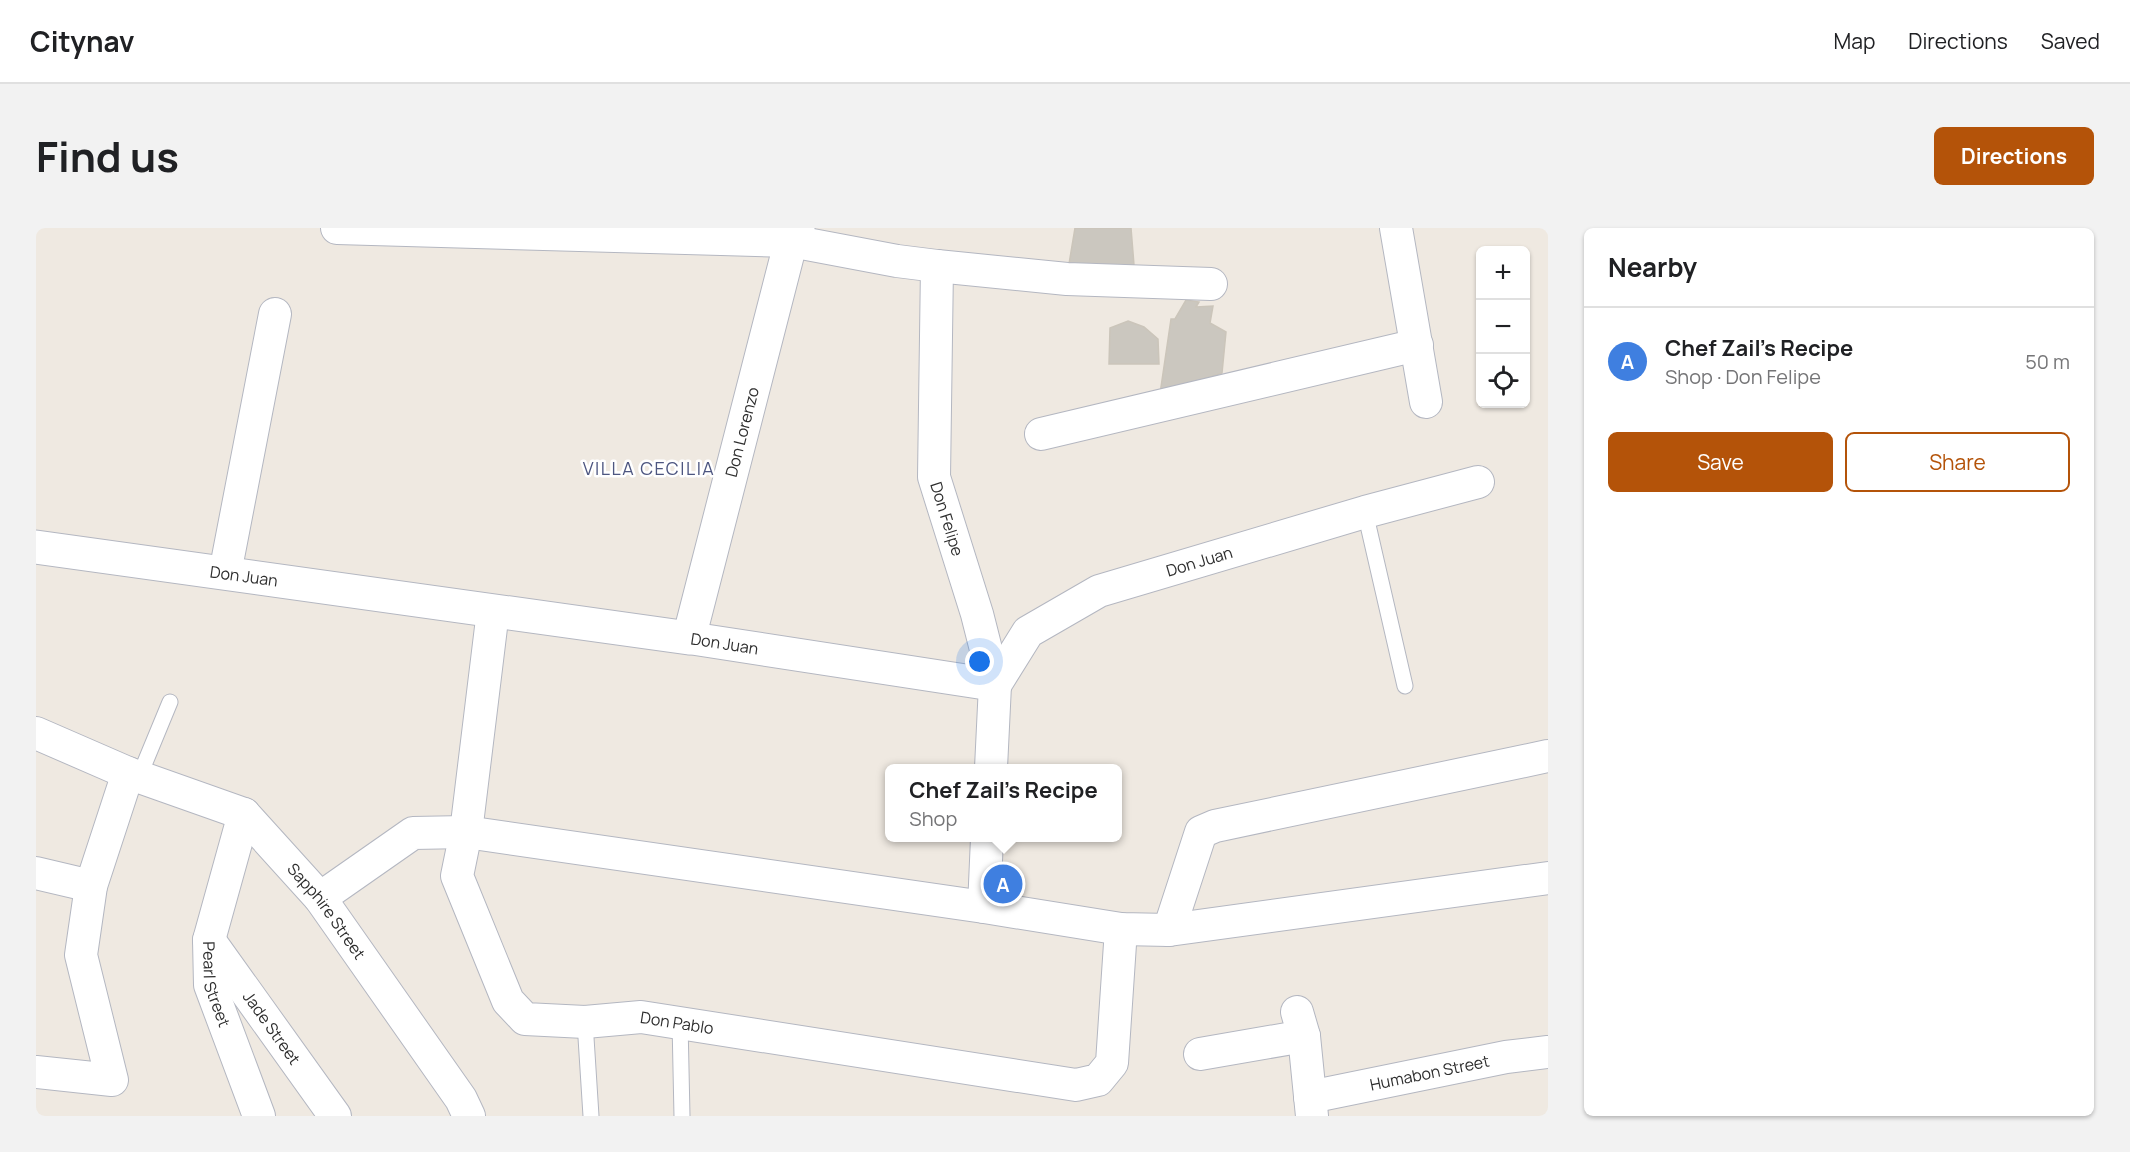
<!DOCTYPE html>
<html lang="en">
<head>
<meta charset="utf-8">
<style>
  :root { --surface:#fff; --page:#f2f2f2; --text:#202124; --muted:#757577; --line:#e0e0e0; --accent:#b45309 }
  body { margin:0; font-family:Manrope,sans-serif; background:var(--page); color:var(--text) }
  .controls { position:absolute; right:18px; top:18px; display:grid; overflow:hidden; border-radius:9px; box-shadow:0 2px 4px #0004 }
  .controls button { width:54px; height:54px; display:grid; place-items:center; padding:0; border:0; border-bottom:2px solid var(--line); background:var(--surface); color:var(--text); font:30px sans-serif }
  .you { position:absolute; left:944px; top:434px; width:21px; height:21px; margin:-15px; border:4px solid #fff; border-radius:50%; background:#1a73e8; box-shadow:0 0 0 9px #1a73e833 }
  .badge { display:grid; place-items:center; width:39px; height:39px; border-radius:50%; background:var(--accent); color:#fff; font-size:20px; font-weight:700 }
  .pin { position:absolute; translate:-50% -50%; border:3px solid #fff; box-shadow:0 2px 6px #0006 }
  .popup { position:absolute; left:849px; top:536px; width:237px; height:78px; box-sizing:border-box; display:grid; place-content:center; border-radius:9px; background:var(--surface); filter:drop-shadow(0 2px 4px #0005); font-size:20px; white-space:nowrap; color:var(--muted) }
  .popup b { font-size:22px; color:var(--text) }
  .popup::after { content:''; position:absolute; left:50%; top:100%; margin-left:-12px; border:12px solid transparent; border-top-color:var(--surface) }
  .list { margin:0; padding:0; list-style:none }
  h2 { display:flex; justify-content:space-between; align-items:center; height:78px; margin:0; padding:0 24px; font-size:26px }
  h2 small { font-size:20px; font-weight:400; color:var(--muted) }
  .list li { display:grid; grid-template-columns:39px 1fr auto; gap:18px; align-items:center; box-sizing:border-box; height:108px; padding:0 24px; border-top:2px solid var(--line) }
  .list b { display:block; font-size:22px; white-space:nowrap }
  .list p { margin:0; font-size:20px; white-space:nowrap; color:var(--muted) }
  .list em { font-size:20px; font-style:normal; color:var(--muted) }
  .actions { display:flex; gap:12px; padding:18px 24px }
  .actions a { flex:1; padding:14px 0; border:2px solid var(--accent); border-radius:9px; text-align:center; font-size:21px; color:var(--accent) }
  .actions .main { background:var(--accent); color:#fff }
  .icon { flex:none; width:33px; height:33px; fill:none; stroke:currentColor; stroke-width:2; stroke-linecap:round; stroke-linejoin:round }
  .map { position:relative; flex:none; width:1512px; height:888px; overflow:hidden; border-radius:9px }
  header { display:flex; align-items:center; gap:36px; box-sizing:border-box; height:84px; padding:0 30px; background:var(--surface); border-bottom:2px solid var(--line) }
  header strong { font-size:28px }
  nav { display:flex; gap:33px; margin-inline-start:auto; font-size:21px }
  .intro { display:flex; align-items:center; justify-content:space-between; box-sizing:border-box; height:144px; padding:0 36px }
  h1 { margin:0; font-size:42px }
  .button { padding:15px 27px; border-radius:9px; background:var(--accent); color:#fff; font-size:21px; font-weight:700 }
  main { display:flex; gap:36px; padding:0 36px }
  aside { flex:1; background:var(--surface); border-radius:9px; box-shadow:0 2px 4px #0004 }
  .map>svg:first-child { display:block }
  .building { fill:#cbc7bf; stroke:#cbc5ba; stroke-width:1.5 }
  .lines { fill:none; stroke-linecap:round; stroke-linejoin:round }
  .lane-casing { stroke:#b4b7c1; stroke-width:17 }
  .street-casing { stroke:#b4b7c1; stroke-width:34 }
  .secondary-casing { stroke:#b4b7c1; stroke-width:35 }
  .lane { stroke:#fff; stroke-width:15 }
  .street { stroke:#fff; stroke-width:32 }
  .secondary { stroke:#fff; stroke-width:33 }
  .labels { text-anchor:middle; dominant-baseline:central; stroke-width:5; stroke-linejoin:round; paint-order:stroke }
  .street-label { font-size:16px; fill:#2e2e2e; stroke:#fff }
  .neighbourhood-label { font-size:18px; letter-spacing:1.5px; fill:#4d5680; stroke:#fff }
</style>
</head>
<body>
<header>
<strong>Citynav</strong>
<nav><a>Map</a><a>Directions</a><a>Saved</a></nav>
</header>
<div class="intro"><h1>Find us</h1><a class="button">Directions</a></div>
<main>
<div class="map">
<svg width="1512" height="888" viewBox="0 0 1512 888">
  <rect width="100%" height="100%" fill="#efe9e1"/>
  <!-- building -->
  <path class="building" d="M1039,0H1095L1098,37L1032,42Z
    M1150,72L1163,74L1160,79L1177,78L1174,95L1190,104L1186,145L1124,166L1135,91H1139Z
    M1092,93L1108,99L1122,111L1123,136H1073L1074,100Z"/>
  <g class="lines">
    <defs>
      <path id="lane" d="M1329,284L1369,458
        M103,549L134,474
        M549,794L555,888
        M644,794L646,888"/>
      <g id="street">
        <path d="M301,0L755,13L861,33L901,38L1031,51L1175,56"/>
        <path d="M1360,0L1390,174"/>
        <path id="s1" d="M901,38L898,249L941,386L959,457L955,540"/>
        <path d="M1005,206L1381,117"/>
        <path d="M189,345L239,86"/>
        <path id="s2" d="M457,383L430,604L421,648L472,773L489,791L549,794L605,789L1040,857L1062,852L1076,835L1085,701"/>
        <path id="s3" d="M653,410L959,457"/>
        <path id="s4" d="M959,457L992,404L1063,363L1329,284L1442,254"/>
        <path id="s5" d="M0,505L92,545L208,586L284,670L425,871L433,888"/>
        <path id="s6" d="M208,586L173,712L174,757L223,888"/>
        <path d="M0,645L55,658"/>
        <path d="M284,670L377,605L430,604L948,679L1085,701L1133,702L1512,650"/>
        <path d="M948,679L951,610"/>
        <path d="M1133,702L1165,604L1179,598L1512,528"/>
        <path id="s7" d="M173,712L299,888"/>
        <path d="M1261,784L1268,808L1276,888"/>
        <path d="M1164,826L1268,808"/>
        <path d="M0,844L76,852L45,727L55,658L92,545"/>
        <path id="s8" d="M1274,869L1470,829L1512,824"/>
      </g>
      <g id="secondary">
        <path id="s9" d="M0,319L653,410L755,13L762,0"/>
      </g>
    </defs>
    <!-- lane casing -->
    <use href="#lane" class="lane-casing"/>
    <!-- street casing -->
    <use href="#street" class="street-casing"/>
    <!-- secondary casing -->
    <use href="#secondary" class="secondary-casing"/>
    <!-- lane -->
    <use href="#lane" class="lane"/>
    <!-- street -->
    <use href="#street" class="street"/>
    <!-- secondary -->
    <use href="#secondary" class="secondary"/>
  </g>
  <g class="labels">
    <!-- street labels -->
    <g class="street-label">
      <text stroke="none"><textPath href="#s9" startOffset="872">Don Lorenzo</textPath></text>
      <text stroke="none"><textPath href="#s1" startOffset="255">Don Felipe</textPath></text>
      <text stroke="none"><textPath href="#s4" startOffset="249">Don Juan</textPath></text>
      <text stroke="none"><textPath href="#s9" startOffset="210">Don Juan</textPath></text>
      <text stroke="none"><textPath href="#s3" startOffset="36">Don Juan</textPath></text>
      <text stroke="none"><textPath href="#s5" startOffset="351">Sapphire Street</textPath></text>
      <text stroke="none"><textPath href="#s6" startOffset="176">Pearl Street</textPath></text>
      <text stroke="none"><textPath href="#s2" startOffset="580">Don Pablo</textPath></text>
      <text stroke="none"><textPath href="#s7" startOffset="108">Jade Street</textPath></text>
      <text stroke="none"><textPath href="#s8" startOffset="122">Humabon Street</textPath></text>
    </g>
    <!-- neighbourhood labels -->
    <g class="neighbourhood-label">
      <text x="613" y="240">VILLA CECILIA</text>
    </g>
  </g>
</svg>
<div class="controls">
<button>+</button>
<button>−</button>
<button><svg class="icon" aria-label="locate" viewBox="0 0 24 24"><circle cx="12" cy="12" r="6"/><path d="M12 2v4M12 18v4M2 12h4M18 12h4"/></svg></button>
</div>
<div class="you"></div>
<div class="pin badge" style="left:967px;top:656px;background:#3f7fe0">A</div>
<div class="popup"><b>Chef Zail’s Recipe</b>Shop</div>
</div>
<aside>
<h2>Nearby<small></small></h2>
<ul class="list">
<li><span class="badge" style="background:#3f7fe0">A</span><div><b>Chef Zail’s Recipe</b><p>Shop · Don Felipe</p></div><em>50 m</em></li>
</ul>
<div class="actions"><a class="main">Save</a><a>Share</a></div>
</aside>
</main>
</body>
</html>
